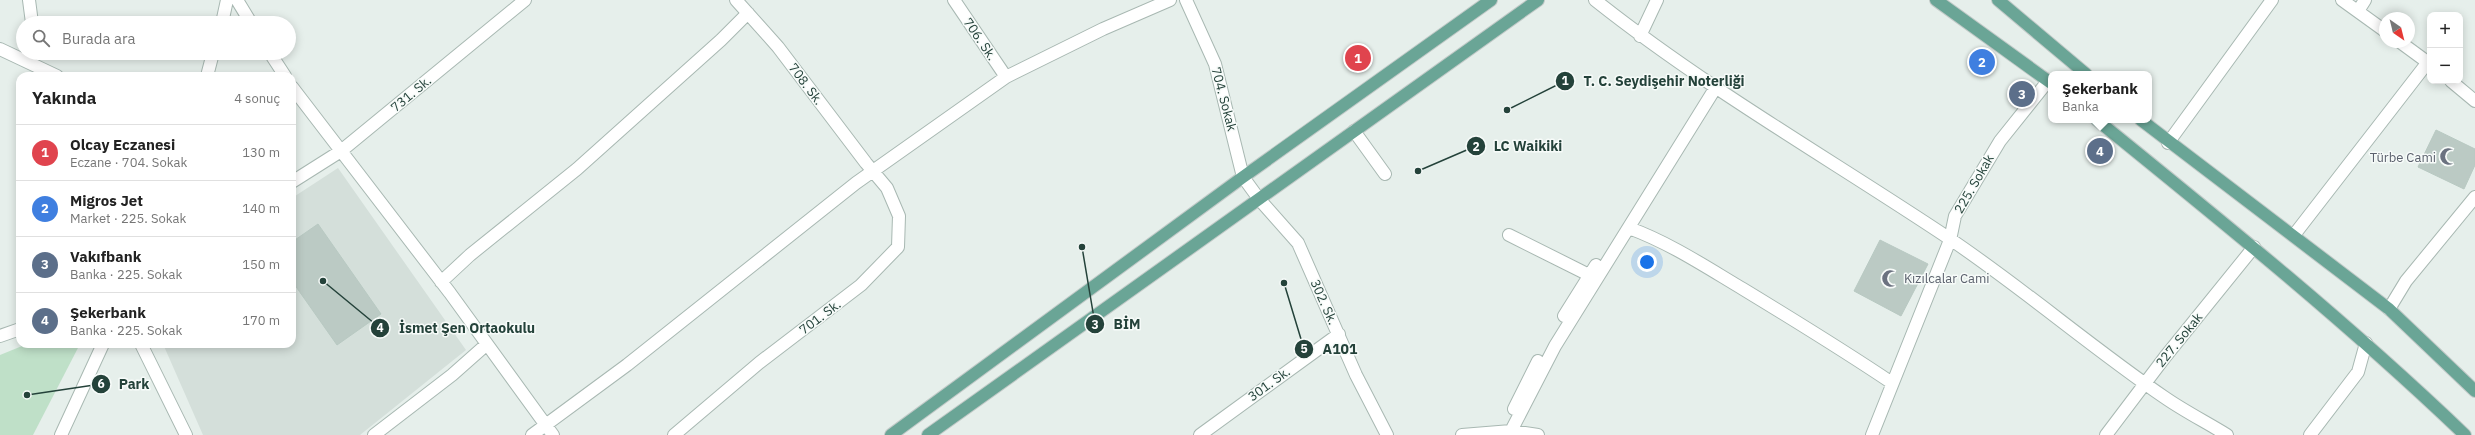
<!DOCTYPE html>
<html lang="tr">
<head>
<meta charset="utf-8">
<style>
  :root { --surface:#fff; --page:#f2f2f2; --text:#222; --muted:#767676; --line:#e0e0e0; --accent:#804e3d }
  body { margin:0; font-family:"IBM Plex Sans",sans-serif; background:var(--page); color:var(--text) }
  .controls { position:absolute; right:12px; top:12px; display:grid; overflow:hidden; border-radius:8px; box-shadow:0 2px 10px #0003 }
  .controls button { width:36px; height:36px; display:grid; place-items:center; padding:0; border:0; border-bottom:1px solid var(--line); background:var(--surface); color:var(--text); font:20px sans-serif }
  .compass { position:absolute; left:2379px; top:12px; width:36px; height:36px; border-radius:50%; background:var(--surface); box-shadow:0 2px 10px #0003; rotate:145deg }
  .you { position:absolute; left:1647px; top:262px; width:14px; height:14px; margin:-10px; border:3px solid #fff; border-radius:50%; background:#1a73e8; box-shadow:0 0 0 6px #1a73e833 }
  .badge { display:grid; place-items:center; width:26px; height:26px; border-radius:50%; background:var(--accent); color:#fff; font-size:13px; font-weight:700 }
  .pin { position:absolute; translate:-50% -50%; border:2px solid #fff; box-shadow:0 1px 4px #0006 }
  .popup { position:absolute; left:2048px; top:71px; width:104px; height:52px; box-sizing:border-box; display:grid; place-content:center; border-radius:8px; background:var(--surface); filter:drop-shadow(0 1px 3px #0005); font-size:13px; white-space:nowrap; color:var(--muted) }
  .popup b { font-size:15px; color:var(--text) }
  .popup::after { content:''; position:absolute; left:50%; top:100%; margin-left:-8px; border:8px solid transparent; border-top-color:var(--surface) }
  .list { margin:0; padding:0; list-style:none }
  h2 { display:flex; justify-content:space-between; align-items:center; height:52px; margin:0; padding:0 16px; font-size:17px }
  h2 small { font-size:13px; font-weight:400; color:var(--muted) }
  .list li { display:grid; grid-template-columns:26px 1fr auto; gap:12px; align-items:center; box-sizing:border-box; height:56px; padding:0 16px; border-top:1px solid var(--line) }
  .list b { display:block; font-size:15px; white-space:nowrap }
  .list p { margin:0; font-size:13px; white-space:nowrap; color:var(--muted) }
  .list em { font-size:13px; font-style:normal; color:var(--muted) }
  .icon { flex:none; width:22px; height:22px; fill:none; stroke:currentColor; stroke-width:2; stroke-linecap:round; stroke-linejoin:round }
  .map { position:relative; flex:none; width:2475px; height:435px; overflow:hidden }
  .search { position:absolute; background:var(--surface); box-shadow:0 2px 10px #0003; left:16px; top:16px; width:280px; height:44px; display:flex; align-items:center; gap:10px; box-sizing:border-box; padding:0 14px; border-radius:22px; color:var(--muted); font-size:15px }
  .panel { position:absolute; background:var(--surface); box-shadow:0 2px 10px #0003; left:16px; top:72px; width:280px; height:276px; border-radius:12px }
  .map>svg:first-child { display:block }
  .built { fill:#d4dfda }
  .green { fill:#bfe0c8 }
  .building { fill:#bbcac4; stroke:#b8c9c2 }
  .lines { fill:none; stroke-linecap:round; stroke-linejoin:round }
  .minor-casing { stroke:#a8b8b2; stroke-width:14 }
  .major-casing { stroke:#c2cac8; stroke-width:14 }
  .minor { stroke:#fff; stroke-width:12 }
  .major { stroke:#6aa596; stroke-width:12 }
  .labels { text-anchor:middle; dominant-baseline:central; stroke-width:3; stroke-linejoin:round; paint-order:stroke }
  .street-label { font-size:13px; fill:#24423a; stroke:#f7fbf9 }
  .worship-label { font-size:13px; fill:#5b616d; stroke:#f7fbf9; text-anchor:end }
  .leader { fill:none; stroke:#24423a; stroke-width:1.5 }
  .callout-dot { fill:#24423a; stroke:#f7fbf9; stroke-width:1.5 }
  .mark-label { font-size:12px; text-anchor:middle; font-weight:bold; fill:#fff }
  .callout-label { font-size:14px; text-anchor:middle; font-weight:bold; fill:#24423a; stroke:#f7fbf9; stroke-width:3; stroke-linejoin:round; paint-order:stroke }
</style>
</head>
<body>
<div class="map">
<svg width="2475" height="435" viewBox="0 0 2475 435">
  <rect width="100%" height="100%" fill="#e6efeb"/>
  <!-- built -->
  <path class="built" d="M338,168L466,350L360,435H203L163,344H292V198Z"/>
  <!-- green -->
  <path class="green" d="M27,344H80L33,435H0V355Z"/>
  <!-- building -->
  <path class="building" d="M2436,130L2475,149V165L2464,189L2418,167Z
    M318,224L381,314L337,345L292,281V242Z
    M1880,240L1928,264L1901,316L1854,291Z"/>
  <g class="lines">
    <defs>
      <path id="minor" d="M29,0L32,23
        M237,0L251,23
        M954,0L1006,77
        M1186,0L1215,64L1243,177L1259,199L1298,243L1356,375L1387,435
        M1595,0C1707,89 1832,160 1950,239C2024,289 2091,347 2164,397C2184,411 2206,422 2227,435
        M2342,0L2385,31
        M2358,11L2365,0
        M222,23L227,0
        M1640,36L1657,0
        M2400,42L2430,64
        M0,49L57,76
        M270,53L285,76
        M207,76L213,53
        M2451,81L2475,101
        M292,87L450,293L553,435
        M1354,131L1385,174
        M2168,143L2272,0
        M292,182L341,151L525,0
        M1629,228C1670,243 1706,267 1743,289C1794,320 1843,350 1892,383
        M1509,235L1589,275
        M2294,235L2428,62
        M441,282L470,255L577,169L721,40L748,13
        M2389,309L2406,281L2475,197
        M1564,316L1596,265
        M0,336L20,329
        M141,344L186,435
        M1514,409L1538,361
        M61,435L103,344
        M374,435L452,375L487,344
        M532,435L627,365L856,183L1006,77L1103,29L1170,0
        M674,435L759,363L861,285L898,247L899,216L887,188L866,163L778,47L736,0
        M1200,435L1339,334
        M1462,435L1511,431L1538,435
        M1509,435L1555,346L1716,87
        M1872,435L1950,240L1955,216L2000,141L2048,81
        M2106,435L2165,357L2254,247
        M2310,435L2358,372L2366,343"/>
      <path id="major" d="M1936,0L2051,83
        M1998,0L2086,74
        M2097,120C2223,222 2348,323 2465,435
        M2141,120L2389,309L2475,391
        M891,435L1243,177L1491,0
        M928,435L1538,0"/>
    </defs>
    <!-- minor casing -->
    <use href="#minor" class="minor-casing"/>
    <!-- major casing -->
    <use href="#major" class="major-casing"/>
    <!-- minor -->
    <use href="#minor" class="minor"/>
    <!-- major -->
    <use href="#major" class="major"/>
  </g>
  <!-- icons -->
  <defs>
    <symbol id="mosque-bare" viewBox="-9 -9 18 18"><path d="M3.5-4.9A6 6 0 1 0 3.5 4.9A5 5 0 1 1 3.5-4.9Z" fill="#6b7280" stroke="#f7fbf9" stroke-width="2.5" paint-order="stroke"/></symbol>
  </defs>
  <g fill-rule="evenodd">
    <use href="#mosque-bare" x="2436" y="144" width="25" height="25"/>
    <use href="#mosque-bare" x="1878" y="266" width="25" height="25"/>
  </g>
  <g class="labels">
    <!-- street labels -->
    <g class="street-label">
      <text transform="translate(980 39) rotate(56)">706. Sk.</text>
      <text transform="translate(806 84) rotate(53)">708. Sk.</text>
      <text transform="translate(411 94) rotate(-40)">731. Sk.</text>
      <text transform="translate(1224 99) rotate(75)">704. Sokak</text>
      <text transform="translate(1974 184) rotate(-60)">225. Sokak</text>
      <text transform="translate(1324 302) rotate(66)">302. Sk.</text>
      <text transform="translate(820 317) rotate(-37)">701. Sk.</text>
      <text transform="translate(2179 340) rotate(-51)">227. Sokak</text>
      <text transform="translate(1269 384) rotate(-36)">301. Sk.</text>
    </g>
    <!-- worship labels -->
    <g class="worship-label">
      <text x="2436" y="157">Türbe Cami</text>
      <text x="1904" y="278" text-anchor="start">Kızılcalar Cami</text>
    </g>
  </g>
  <!-- callouts -->
  <path class="leader" d="M1507 110L1565 81M1418 171L1476 146M1082 247L1095 324M323 281L380 328M1284 283L1304 349M27 395L101 384"/>
  <g class="callout-dot">
    <circle cx="1507" cy="110" r="4"/>
    <circle cx="1418" cy="171" r="4"/>
    <circle cx="1082" cy="247" r="4"/>
    <circle cx="323" cy="281" r="4"/>
    <circle cx="1284" cy="283" r="4"/>
    <circle cx="27" cy="395" r="4"/>
    <circle cx="1565" cy="81" r="10"/>
    <circle cx="1476" cy="146" r="10"/>
    <circle cx="1095" cy="324" r="10"/>
    <circle cx="380" cy="328" r="10"/>
    <circle cx="1304" cy="349" r="10"/>
    <circle cx="101" cy="384" r="10"/>
  </g>
  <g class="mark-label">
    <text x="1565" y="85">1</text>
    <text x="1476" y="151">2</text>
    <text x="1095" y="329">3</text>
    <text x="380" y="332">4</text>
    <text x="1304" y="353">5</text>
    <text x="101" y="388">6</text>
  </g>
  <g class="callout-label">
    <text x="1664" y="86">T. C. Seydişehir Noterliği</text>
    <text x="1528" y="151">LC Waikiki</text>
    <text x="1127" y="329">BİM</text>
    <text x="467" y="333">İsmet Şen Ortaokulu</text>
    <text x="1340" y="354">A101</text>
    <text x="134" y="389">Park</text>
  </g>
</svg>
<div class="controls">
<button>+</button>
<button>−</button>
</div>
<svg class="compass" viewBox="-18 -18 36 36"><path d="M0-13l5 13h-10z" fill="#e53935"/><path d="M0 13l5-13h-10z" fill="#767676"/></svg>
<div class="you"></div>
<div class="pin badge" style="left:1358px;top:58px;background:#e0444e">1</div>
<div class="pin badge" style="left:1982px;top:62px;background:#3f7fe0">2</div>
<div class="pin badge" style="left:2022px;top:94px;background:#5c6f8a">3</div>
<div class="pin badge" style="left:2100px;top:151px;background:#5c6f8a">4</div>
<div class="popup"><b>Şekerbank</b>Banka</div>
<div class="search"><svg class="icon" aria-label="search" viewBox="0 0 24 24"><circle cx="10" cy="10" r="6"/><path d="M15 15l6 6"/></svg>Burada ara</div>
<section class="panel">
<h2>Yakında<small>4 sonuç</small></h2>
<ul class="list">
<li><span class="badge" style="background:#e0444e">1</span><div><b>Olcay Eczanesi</b><p>Eczane · 704. Sokak</p></div><em>130 m</em></li>
<li><span class="badge" style="background:#3f7fe0">2</span><div><b>Migros Jet</b><p>Market · 225. Sokak</p></div><em>140 m</em></li>
<li><span class="badge" style="background:#5c6f8a">3</span><div><b>Vakıfbank</b><p>Banka · 225. Sokak</p></div><em>150 m</em></li>
<li><span class="badge" style="background:#5c6f8a">4</span><div><b>Şekerbank</b><p>Banka · 225. Sokak</p></div><em>170 m</em></li>
</ul>
</section>
</div>
</body>
</html>
